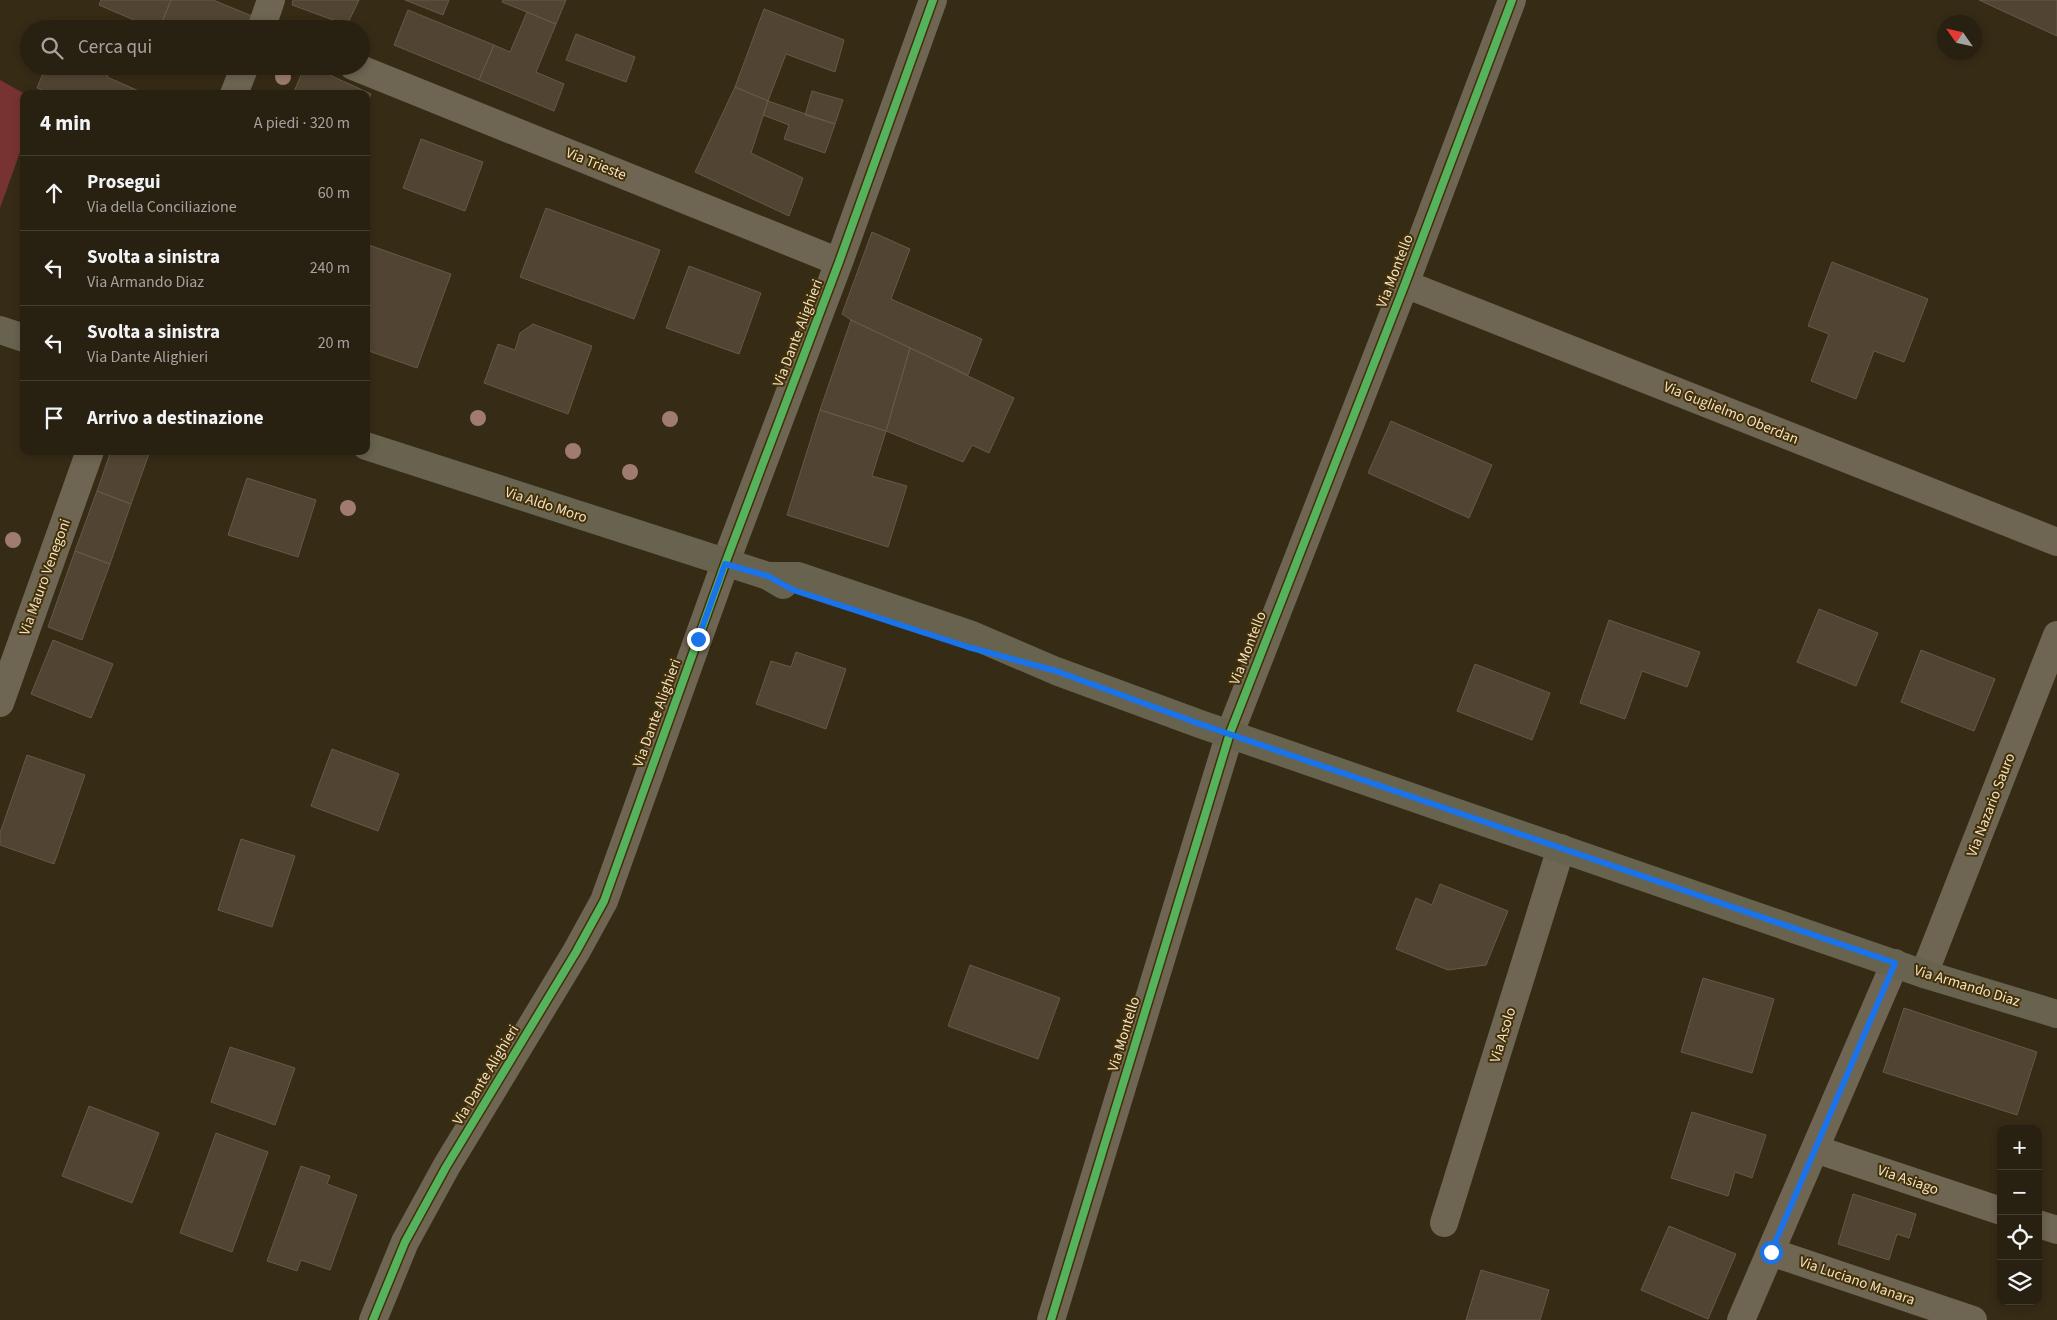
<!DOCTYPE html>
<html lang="it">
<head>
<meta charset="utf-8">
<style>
  :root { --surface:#282010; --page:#302819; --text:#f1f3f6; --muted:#a5a39f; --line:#443e30 }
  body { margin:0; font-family:"Source Sans 3",sans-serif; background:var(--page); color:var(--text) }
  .controls { position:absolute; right:15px; bottom:15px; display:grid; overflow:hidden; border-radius:10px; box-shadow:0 2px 8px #0003 }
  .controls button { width:45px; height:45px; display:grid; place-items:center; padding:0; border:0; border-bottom:1px solid var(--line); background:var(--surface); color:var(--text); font:25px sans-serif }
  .compass { position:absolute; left:1937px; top:15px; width:45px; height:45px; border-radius:50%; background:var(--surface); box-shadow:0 2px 8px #0003; rotate:304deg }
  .stop { position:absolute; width:15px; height:15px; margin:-11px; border:4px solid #1a73e8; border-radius:50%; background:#fff }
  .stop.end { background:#1a73e8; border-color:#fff; box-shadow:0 1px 5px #0008 }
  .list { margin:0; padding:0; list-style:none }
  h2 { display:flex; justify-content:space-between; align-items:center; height:65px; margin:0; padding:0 20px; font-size:21px }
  h2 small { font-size:16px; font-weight:400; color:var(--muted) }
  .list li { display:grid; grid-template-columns:32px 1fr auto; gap:15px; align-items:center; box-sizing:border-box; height:75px; padding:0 20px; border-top:1px solid var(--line) }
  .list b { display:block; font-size:19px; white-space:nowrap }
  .list p { margin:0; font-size:16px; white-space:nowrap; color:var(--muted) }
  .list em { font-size:16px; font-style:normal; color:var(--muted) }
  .icon { flex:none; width:28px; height:28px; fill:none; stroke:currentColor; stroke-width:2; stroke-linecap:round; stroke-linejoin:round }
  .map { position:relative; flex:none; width:2057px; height:1320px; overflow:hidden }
  .search { position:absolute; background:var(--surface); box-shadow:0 2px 8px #0003; left:20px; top:20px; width:350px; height:55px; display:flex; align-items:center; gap:12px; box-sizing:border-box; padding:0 18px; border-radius:28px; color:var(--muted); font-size:19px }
  .panel { position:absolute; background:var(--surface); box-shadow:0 2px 8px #0003; left:20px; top:90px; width:350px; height:365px; border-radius:10px }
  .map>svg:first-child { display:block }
  .green { fill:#773331 }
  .building { fill:#514432; stroke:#665948 }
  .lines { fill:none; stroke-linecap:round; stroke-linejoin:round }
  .minor { stroke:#6e6552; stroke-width:28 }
  .major { stroke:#67634f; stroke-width:28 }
  .cycleway-casing { stroke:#433007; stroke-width:11 }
  .cycleway { stroke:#56b35d; stroke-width:8 }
  .tree { fill:#9f7b70 }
  .route { stroke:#1a73e8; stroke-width:6 }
  .labels { text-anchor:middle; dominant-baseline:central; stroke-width:4; stroke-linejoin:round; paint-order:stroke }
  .street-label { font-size:15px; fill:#f0e1c7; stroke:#433007 }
</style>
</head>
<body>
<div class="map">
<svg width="2057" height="1320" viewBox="0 0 2057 1320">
  <rect width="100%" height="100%" fill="#362b15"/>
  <!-- green -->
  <path class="green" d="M0,80L25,94L24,141L0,208Z"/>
  <!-- building -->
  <path class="building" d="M101,0H171L159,29H155L99,5Z
    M171,0H213L252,16L247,29H159Z
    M293,0H359L347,25L292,5Z
    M405,0H449L443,15Z
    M503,0H566L556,24L502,2Z
    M1979,0H2057V36Z
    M764,9L844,40L835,72L786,54L768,101L735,87Z
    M408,10L494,45L479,80L394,45Z
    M527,12L556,24L536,72L564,84L554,111L479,80L494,45L510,52Z
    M576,34L635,57L626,82L566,60Z
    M46,66H112L107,77L132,88L129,94H51L37,88Z
    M305,66H310L371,94L366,105V94H293Z
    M735,87L768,101L751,153L803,178L789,216L695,172Z
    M132,88L146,94H129Z
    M812,91L843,100L835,124L805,115Z
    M768,101L835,124L825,153L784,139L789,125L763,115Z
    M421,139L483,162L465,211L403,188Z
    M546,208L660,250L634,319L520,277Z
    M872,232L910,249L891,299L982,339L968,375L851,320L842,314Z
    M366,244L451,274L417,368L366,350Z
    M1832,262L1928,299L1904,362L1874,351L1856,399L1811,381L1829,334L1808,326Z
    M689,266L761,293L739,354L666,328Z
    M851,320L910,348L886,431L820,410Z
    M533,324L592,346L568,414L484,383L498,344L515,350L520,333Z
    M910,348L1014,398L989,453L972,445L963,462L886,431Z
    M820,410L886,431L872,476L907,486L888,547L787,515Z
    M1391,421L1492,465L1469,518L1368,473Z
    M111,451H150L131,504L97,491Z
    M247,478L316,500L298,557L228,535Z
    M97,491L131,504L110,564L75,551Z
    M75,551L110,564L82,640L48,627Z
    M1819,609L1878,633L1856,686L1797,662Z
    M1609,620L1700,652L1687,687L1642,671L1625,719L1580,703Z
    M53,640L113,664L91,718L31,694Z
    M1921,650L1995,679L1974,731L1901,702Z
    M796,652L846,669L826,729L756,704L771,661L791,667Z
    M1475,664L1550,693L1532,740L1457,711Z
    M332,749L399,774L378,831L311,806Z
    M27,755L85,775L54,864L0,845V833Z
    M241,839L295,856L272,927L218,910Z
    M1440,884L1508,911L1486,965L1448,970L1396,949L1416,898L1432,905Z
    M970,965L1060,998L1038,1059L948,1026Z
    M1703,978L1774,999L1752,1073L1681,1052Z
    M1904,1008L2037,1052L2017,1115L1883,1072Z
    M230,1047L295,1068L275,1125L211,1102Z
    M89,1106L159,1133L132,1203L62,1176Z
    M1692,1112L1766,1135L1752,1178L1735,1172L1728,1196L1671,1178Z
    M216,1133L268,1152L232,1252L180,1233Z
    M301,1166L330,1176L327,1184L357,1195L330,1270L301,1260L297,1271L267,1261Z
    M1853,1194L1916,1214L1909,1238L1897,1234L1889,1260L1838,1244Z
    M1669,1226L1736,1254L1708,1319L1641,1290Z
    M1481,1270L1549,1290L1540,1320H1466Z"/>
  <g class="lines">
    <!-- minor -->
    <path class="minor" d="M261,29L271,0
      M353,66L839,262
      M234,94L245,66
      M1405,284L2057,542
      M0,703L90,451
      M1924,974L2057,635
      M1815,1149L2001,1211
      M1444,1223L1561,848
      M2038,1224L2057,1230
      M1771,1252L1973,1320
      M373,1320L405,1242L446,1167L576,952L604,901L725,564L839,262L933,0
      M1051,1320L1230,733L1405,284L1512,0
      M1741,1320L1895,963"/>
    <!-- major -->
    <path class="major" d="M0,330L24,338
      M366,446L768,576L783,585
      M768,576H798L972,635L1056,671L1200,724L1924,974L2057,1014"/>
    <defs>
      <path id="cycleway" d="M373,1320L405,1242L446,1167L576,952L604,901L725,564L839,262L933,0
        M1051,1320L1230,733L1405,284L1512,0"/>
    </defs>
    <!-- cycleway casing -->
    <use href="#cycleway" class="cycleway-casing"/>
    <!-- cycleway -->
    <use href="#cycleway" class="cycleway"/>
  </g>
  <!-- trees -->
  <g class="tree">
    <circle cx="283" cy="77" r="8"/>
    <circle cx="478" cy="418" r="8"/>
    <circle cx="670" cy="419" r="8"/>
    <circle cx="573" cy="451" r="8"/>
    <circle cx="630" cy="472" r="8"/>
    <circle cx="348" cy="508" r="8"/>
    <circle cx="13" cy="540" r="8"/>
  </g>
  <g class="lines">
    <!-- route -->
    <path class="route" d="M698,639L725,564L768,576L793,590L968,647L1056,671L1200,724L1895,963L1771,1252"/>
  </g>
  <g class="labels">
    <!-- street labels -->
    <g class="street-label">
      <text transform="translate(596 164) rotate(22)">Via Trieste</text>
      <text transform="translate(1395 271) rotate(-69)">Via Montello</text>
      <text transform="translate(798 333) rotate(-69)">Via Dante Alighieri</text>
      <text transform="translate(1731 413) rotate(22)">Via Guglielmo Oberdan</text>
      <text transform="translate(546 505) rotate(18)">Via Aldo Moro</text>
      <text transform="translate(45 577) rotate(-70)">Via Mauro Venegoni</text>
      <text transform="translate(1248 648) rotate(-69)">Via Montello</text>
      <text transform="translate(657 713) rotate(-70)">Via Dante Alighieri</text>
      <text transform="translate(1991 805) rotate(-69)">Via Nazario Sauro</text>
      <text transform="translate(1967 986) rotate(17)">Via Armando Diaz</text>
      <text transform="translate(1124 1034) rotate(-73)">Via Montello</text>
      <text transform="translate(1503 1035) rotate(-73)">Via Asolo</text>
      <text transform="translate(486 1075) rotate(-59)">Via Dante Alighieri</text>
      <text transform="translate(1908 1180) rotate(19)">Via Asiago</text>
      <text transform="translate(1857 1281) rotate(19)">Via Luciano Manara</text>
    </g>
  </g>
</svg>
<div class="controls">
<button>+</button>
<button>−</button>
<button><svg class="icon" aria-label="locate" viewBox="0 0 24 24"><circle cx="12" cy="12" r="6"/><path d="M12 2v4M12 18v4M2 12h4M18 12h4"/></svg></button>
<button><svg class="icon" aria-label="layers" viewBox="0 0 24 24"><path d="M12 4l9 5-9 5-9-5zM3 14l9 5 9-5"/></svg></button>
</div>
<svg class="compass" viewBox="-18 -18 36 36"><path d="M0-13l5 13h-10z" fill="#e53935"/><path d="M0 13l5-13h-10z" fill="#a5a39f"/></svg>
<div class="stop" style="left:1771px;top:1252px"></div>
<div class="stop end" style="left:698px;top:639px"></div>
<div class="search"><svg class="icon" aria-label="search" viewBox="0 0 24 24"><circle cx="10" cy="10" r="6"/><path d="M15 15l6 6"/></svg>Cerca qui</div>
<section class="panel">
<h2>4 min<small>A piedi · 320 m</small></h2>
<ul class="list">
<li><svg class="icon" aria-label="ahead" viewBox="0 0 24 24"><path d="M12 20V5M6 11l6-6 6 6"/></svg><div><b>Prosegui</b><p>Via della Conciliazione</p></div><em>60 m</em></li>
<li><svg class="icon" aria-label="left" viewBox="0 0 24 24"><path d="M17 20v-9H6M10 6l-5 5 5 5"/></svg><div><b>Svolta a sinistra</b><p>Via Armando Diaz</p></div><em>240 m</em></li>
<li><svg class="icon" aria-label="left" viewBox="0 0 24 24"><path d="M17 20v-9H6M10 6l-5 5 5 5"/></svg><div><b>Svolta a sinistra</b><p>Via Dante Alighieri</p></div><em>20 m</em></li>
<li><svg class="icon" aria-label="arrive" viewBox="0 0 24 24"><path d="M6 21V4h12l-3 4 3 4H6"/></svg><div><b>Arrivo a destinazione</b></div></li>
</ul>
</section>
</div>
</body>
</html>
